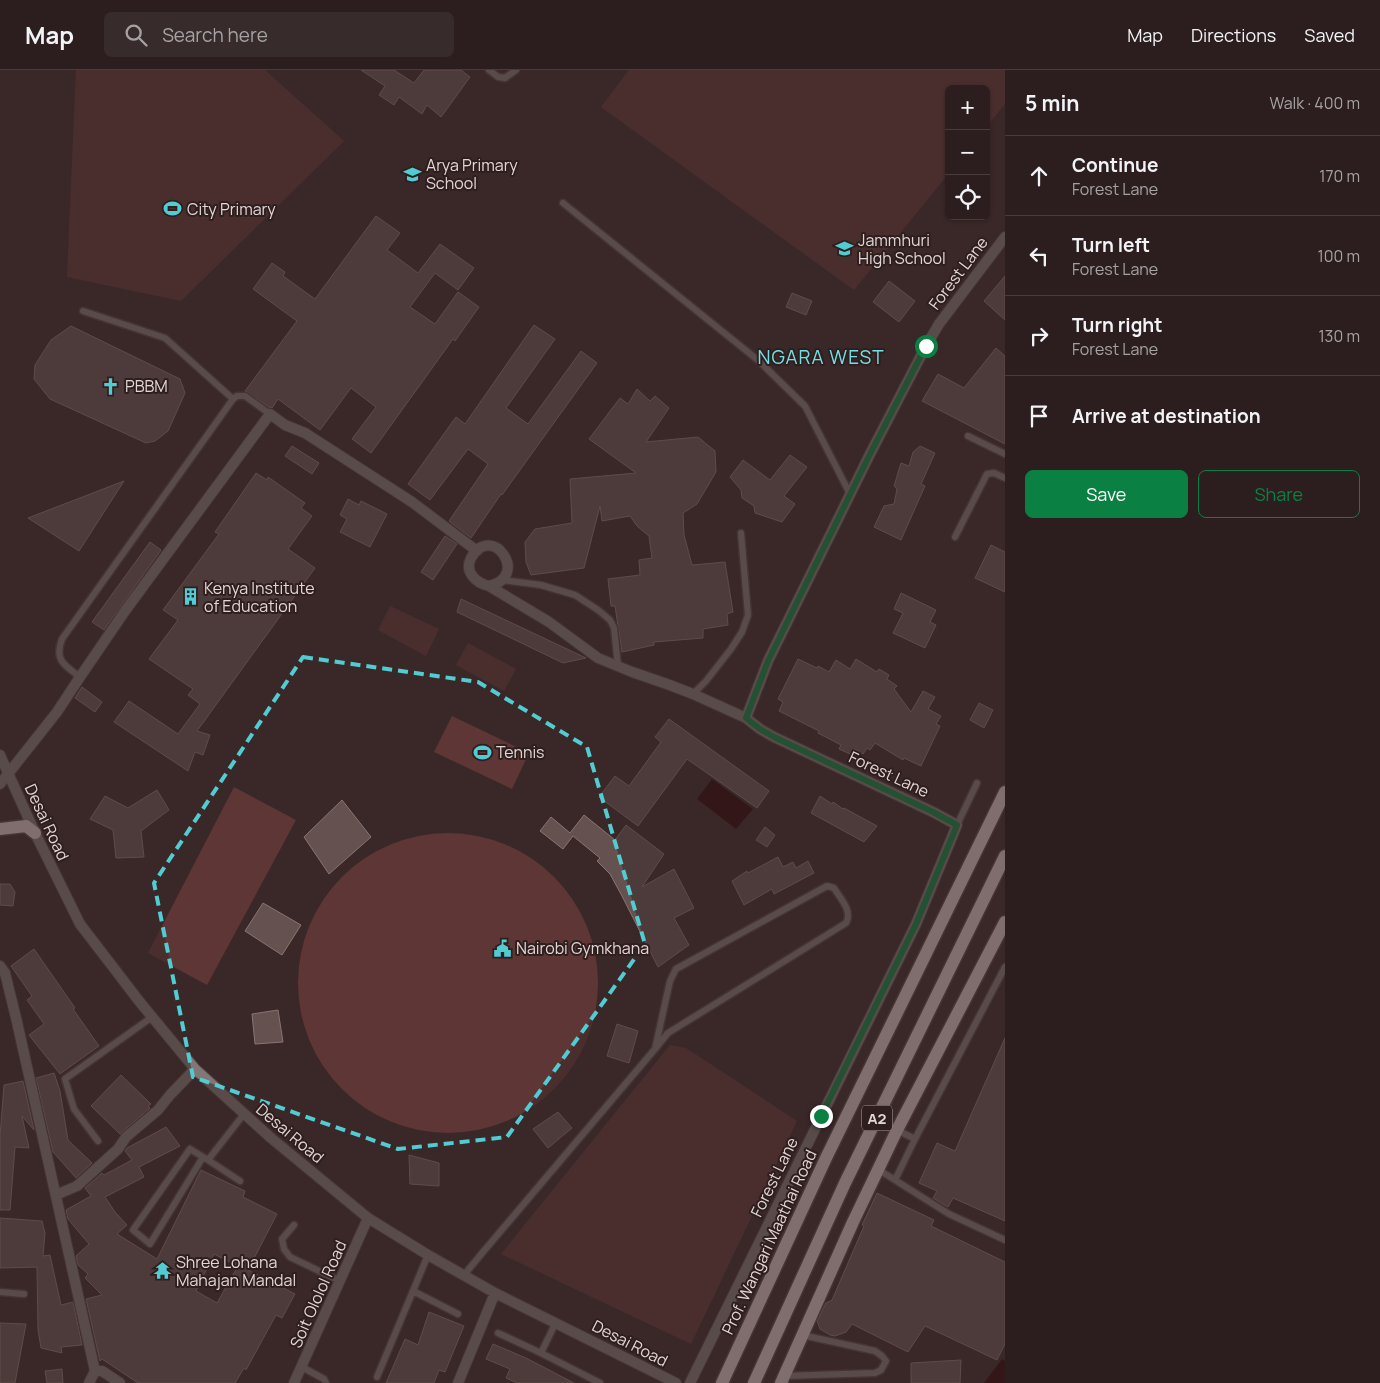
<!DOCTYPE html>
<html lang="en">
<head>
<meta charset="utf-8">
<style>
  :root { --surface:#2c1e1e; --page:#382b2b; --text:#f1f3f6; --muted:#a6a2a4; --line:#483c3c; --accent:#0b8043 }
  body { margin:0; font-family:Manrope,sans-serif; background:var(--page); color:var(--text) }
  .controls { position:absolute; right:15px; top:15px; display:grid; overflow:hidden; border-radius:8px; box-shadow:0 1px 4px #0004 }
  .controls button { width:45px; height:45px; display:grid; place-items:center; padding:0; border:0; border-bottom:1px solid var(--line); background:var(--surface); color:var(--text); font:25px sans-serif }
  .stop { position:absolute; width:15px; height:15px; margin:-11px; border:4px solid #0b8043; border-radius:50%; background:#fff }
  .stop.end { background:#0b8043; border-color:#fff; box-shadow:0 1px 5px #0008 }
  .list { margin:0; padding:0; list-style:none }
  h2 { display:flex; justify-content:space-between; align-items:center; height:65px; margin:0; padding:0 20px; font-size:21px }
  h2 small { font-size:16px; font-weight:400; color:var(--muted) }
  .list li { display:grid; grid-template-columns:32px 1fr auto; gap:15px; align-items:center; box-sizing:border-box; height:80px; padding:0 20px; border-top:1px solid var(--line) }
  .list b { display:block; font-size:19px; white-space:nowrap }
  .list p { margin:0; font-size:16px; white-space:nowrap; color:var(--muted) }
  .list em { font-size:16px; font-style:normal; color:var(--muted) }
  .actions { display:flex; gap:10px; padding:15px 20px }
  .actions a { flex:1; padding:11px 0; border:1px solid var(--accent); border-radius:8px; text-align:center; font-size:18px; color:var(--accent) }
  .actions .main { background:var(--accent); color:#fff }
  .icon { flex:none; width:28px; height:28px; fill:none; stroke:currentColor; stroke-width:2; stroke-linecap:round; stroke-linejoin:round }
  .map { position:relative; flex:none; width:1005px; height:1313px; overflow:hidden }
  header { display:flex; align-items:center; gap:30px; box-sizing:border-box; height:70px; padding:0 25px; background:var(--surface); border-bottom:1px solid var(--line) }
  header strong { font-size:24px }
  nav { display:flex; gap:28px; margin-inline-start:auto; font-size:18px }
  .search { width:350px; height:45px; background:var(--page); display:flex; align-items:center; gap:12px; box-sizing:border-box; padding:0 18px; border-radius:8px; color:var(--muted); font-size:19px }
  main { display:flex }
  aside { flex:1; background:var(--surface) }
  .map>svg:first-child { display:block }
  .green { fill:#5e3636 }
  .water { fill:#2c0005 }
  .building { fill:#655150; stroke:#897473; fill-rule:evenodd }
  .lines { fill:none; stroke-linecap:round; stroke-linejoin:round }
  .lane-casing { stroke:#544; stroke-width:9 }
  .street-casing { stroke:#544; stroke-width:12 }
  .primary-casing { stroke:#544; stroke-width:15 }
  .lane { stroke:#817776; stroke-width:6 }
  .street { stroke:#817776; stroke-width:10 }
  .primary { stroke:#d5c1c0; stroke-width:12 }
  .route { stroke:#0b8043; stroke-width:6 }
  .marked { fill:none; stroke:#51ccd3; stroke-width:4; stroke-dasharray:10 6; stroke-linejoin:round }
  .labels { text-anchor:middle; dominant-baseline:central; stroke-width:4; stroke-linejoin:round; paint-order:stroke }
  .shield { fill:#2f1e1e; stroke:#ac9f9e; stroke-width:1 }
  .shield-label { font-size:15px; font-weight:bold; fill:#e2d6d5 }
  .poi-label { font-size:16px; fill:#e2d6d5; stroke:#2f1e1e; text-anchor:start }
  .street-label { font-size:16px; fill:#e2d6d5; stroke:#2f1e1e }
  .quarter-label { font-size:19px; letter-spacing:1px; fill:#73dfe5; stroke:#2f1e1e }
</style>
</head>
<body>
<header>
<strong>Map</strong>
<div class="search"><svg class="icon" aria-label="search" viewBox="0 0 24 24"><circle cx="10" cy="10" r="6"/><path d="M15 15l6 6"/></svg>Search here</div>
<nav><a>Map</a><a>Directions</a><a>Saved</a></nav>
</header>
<main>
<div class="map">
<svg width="1005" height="1313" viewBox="0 0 1005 1313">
  <rect width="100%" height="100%" fill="#3a2828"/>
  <!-- green -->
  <path class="green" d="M76,0H265L344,71L181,231L67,207Z
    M629,0H1005V34L986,57V19H949V103L854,220L601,37Z
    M390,536L439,559L426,586L378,560Z
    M468,573L516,599L504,621L456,595Z
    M452,646L529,683L512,719L434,682Z
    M234,717L296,750L207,915L148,883Z
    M298 913a150 150 0 1 1 300 0a150 150 0 1 1-300 0Z
    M670,975L686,978L797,1051L691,1274L501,1184Z"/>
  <!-- water -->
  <path class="water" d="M712,709L753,739L736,759L697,729Z
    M1002,1289L1005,1291V1313H984Z"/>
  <!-- building -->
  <path class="building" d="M361,0H394L414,13L424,0H461L470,7L441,47L427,35L422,44L399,27L394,35L379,25L385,16Z
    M376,146L400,163L387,180L418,203L440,174L474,198L458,220L435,203L410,237L435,254L458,222L479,237L455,271L453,269L371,383L352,369L376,337L351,318L320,360L278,329L272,338L269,337L245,321L297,251L253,219L272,193L285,202L283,206L315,229Z
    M1005,206V250L984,231Z
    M889,211L915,231L899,252L873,232Z
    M792,223L812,231L806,245L786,237Z
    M534,255L555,269L506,338L528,354L581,281L597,293L502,425L501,424L471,468L449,451L488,394L468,379L430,430L408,414L456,347L465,354Z
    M71,256L180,309L185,323L168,361L155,371L146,373L50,329L34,309L35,295L51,270Z
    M996,278L1005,286V374L922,331L938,304L964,318Z
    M637,319L650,331L655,326L669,338L646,372L698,367L715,381L716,402L697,434L683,443L684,465L692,495L725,492L733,542L727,544L728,555L703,559V568L654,572V575L622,582L615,536H611L608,509L640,505L639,490L652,488L649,466L637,456L630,446L602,451L600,436L584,498L531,505L526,492L525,472L535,459L572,453L570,409L636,403L589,369L620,328L628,334Z
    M292,376L319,393L312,404L285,386Z
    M920,376L935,383L921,414L925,416L901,470L874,457L884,436L894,434L897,419L894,416L901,393L909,396L913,382Z
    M790,385L807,397L784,426L795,434L782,452L755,443L754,436L742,428L741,420L730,407L743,390L770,410Z
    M256,403L267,410L268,407L305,433L301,438L312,446L288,479L315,498L197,661L210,665L203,685L195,682L188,701L114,652L129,631L178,664L200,634L188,625L193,619L149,589L178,550L163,540L219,464L215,462Z
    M124,411L79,481L28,448Z
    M348,429L359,435L361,431L387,444L370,477L340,462L347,449L340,445Z
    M445,466L457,474L433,510L421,502Z
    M150,472L161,480L104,560L92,552Z
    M991,475L1005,482V522L975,508Z
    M901,523L936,540L930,552L936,555L925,578L893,563L903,543L894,539Z
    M461,529L586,588L563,593L457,542Z
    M798,589L817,598L818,596L829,602L836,590L850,599L856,589L877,602L879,599L889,605L887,609L897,616L894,619L911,642L923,621L935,627L928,639L941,646L936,654L940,656L921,696L904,688L903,690L875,673L870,680L867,678L863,684L855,679L850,684L839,679L841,675L818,663L819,661L779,641L783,632L778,629Z
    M82,617L102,632L95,642L75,628Z
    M979,633L993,640L984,658L970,650Z
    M669,649L769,721L757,738L687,689L638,756L599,727L615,706L629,716L661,672L655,667Z
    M157,720L169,740L141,761L144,787L116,788L113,760L90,749L105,726L128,738Z
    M820,726L832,734L833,732L843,739L844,738L877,756L864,772L811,743Z
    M342,730L371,767L329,804L304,767Z
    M584,745L615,770L626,755L664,784L642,817L674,799L694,838L674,848L689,875L658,897L622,826L610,804L597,791L600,788L573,766L563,779L540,761L551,747L570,763Z
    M765,757L775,765L767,777L756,770Z
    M778,787L783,797L793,792L796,798L808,791L814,803L774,824L772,819L744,835L732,811L747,801L748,803Z
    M0,814H10L15,822L13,836L0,835Z
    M263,833L301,855L282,885L245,861Z
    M34,879L75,938L73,939L99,976L60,1004L29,965L44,954L27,930L32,926L11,896Z
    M278,940L283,972L255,974L252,944Z
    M617,954L638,961L629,993L607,986Z
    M1005,968V1151L953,1128L948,1137L933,1128L937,1121L919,1113L937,1073L955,1081Z
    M54,1003L60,1021L68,1070L92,1093L76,1108L53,1082L36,1008Z
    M121,1005L151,1034L148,1036L150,1038L120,1064L91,1036Z
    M23,1011L34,1060L22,1046L29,1078L15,1077L10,1140H0V1066L4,1015Z
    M558,1042L572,1058L548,1078L533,1059Z
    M166,1057L180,1076L139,1097L144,1107L105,1127L115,1142L127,1155L117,1164L157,1189L201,1100L245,1121L243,1127L277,1144L248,1200L295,1224L282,1248L276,1245L246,1300L244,1298L235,1313H138L102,1289L100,1291L86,1229L102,1225L85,1208L88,1204L78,1195L76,1186L89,1174L68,1149L66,1140L91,1126L85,1118L102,1103L104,1105L132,1090L125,1081L127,1078ZM214,1184L238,1196L217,1233L196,1221Z
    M409,1085L439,1093V1116L410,1114Z
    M877,1123L934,1150L931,1156L1005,1192V1274L997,1290L925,1256L908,1282L852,1254L846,1262L835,1266L830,1265L820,1259L817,1251L826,1233L832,1230L864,1156L862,1155Z
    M0,1148L42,1151L45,1163L43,1186L50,1185L61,1235L73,1232L82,1275L61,1277L62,1283L41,1278L38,1259L37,1197L0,1198Z
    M429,1242L464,1256L445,1302L439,1300L434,1313H386L405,1269L418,1275Z
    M0,1253L26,1254L15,1313H0Z
    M493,1274L526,1288L574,1313H517L506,1308L510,1299L486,1289Z
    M961,1290L960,1313H911V1293Z
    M62,1299L63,1313H47L45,1301Z"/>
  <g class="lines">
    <defs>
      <path id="lane" d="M489,0L498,7L505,8L516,0
        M563,133L759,291L805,336L850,424
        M83,241L165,268L233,329
        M968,366L1005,384
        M955,467L987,404L994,403L1005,408
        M502,510L541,515L575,525L598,540L610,550L614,558L618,596
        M80,607C64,595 54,590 62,569L233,329L237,326H245L270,344
        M693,624L706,611L731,579L742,562L748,545L741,463
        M957,755L977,713
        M897,1060L915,1069L1005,897
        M98,1071L74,1039L65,1009L152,947
        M203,1087L150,1174L133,1160L190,1079L208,1090L244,1044
        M208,1090L240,1111
        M879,1100L949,1144L1005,1170
        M895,1110L915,1069
        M294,1155L282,1169L284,1179L290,1187L340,1211
        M464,1205L483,1182L655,979L668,963L846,853C853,841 840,828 834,818L827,816L676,899L670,911L655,979
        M413,1221L458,1244
        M0,1222L24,1224
        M556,1252L541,1283L600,1313
        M498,1263L541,1283
        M302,1297L324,1309L326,1313
        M784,1306L875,1303L881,1300L886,1291L882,1286L875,1281L802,1265
        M377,1307L428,1185"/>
      <path id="street" d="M489,516C531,507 492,451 471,488C464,502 476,513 489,516L549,552L598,588L632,602L667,614L693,624L746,648L760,659L774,667L933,742L957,755L916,854L690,1313
        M746,648L768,591L870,384L926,276L939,254L1005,167
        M0,685L35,763L80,854L139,931L195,999L271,1068L368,1148L428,1185L495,1223L676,1313
        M0,714L57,642L80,607L125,541L270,344L285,355L305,363L412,432L477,481
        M0,896L5,903L17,952L95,1301
        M56,1125L77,1116L118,1079L126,1067L158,1040L170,1025L195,999
        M89,1313L95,1301H102L120,1313
        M294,1313L368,1148
        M458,1313L495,1223"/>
      <path id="primary" d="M0,759L26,756L35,763
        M722,1313L826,1088L1005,722
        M754,1313L845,1113L1005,786
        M781,1313L853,1152L897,1060L1005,852"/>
    </defs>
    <!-- lane casing -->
    <use href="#lane" class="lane-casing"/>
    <!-- street casing -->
    <use href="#street" class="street-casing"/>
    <!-- primary casing -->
    <use href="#primary" class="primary-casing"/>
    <!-- lane -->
    <use href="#lane" class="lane"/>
    <!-- street -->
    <use href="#street" class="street"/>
    <!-- primary -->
    <use href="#primary" class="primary"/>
  </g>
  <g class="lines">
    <!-- route -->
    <path class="route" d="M821,1046L916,854L957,755L933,742L774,667L760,659L746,648L768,591L870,384L926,276"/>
  </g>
  <!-- marked area -->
  <path d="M0 0H1005V1313H0ZM303,587L478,612L587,677L645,874L507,1067L398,1079L193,1007L154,813Z" fill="#3a2828" fill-opacity=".55" fill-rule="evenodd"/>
  <path class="marked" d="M303,587L478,612L587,677L645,874L507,1067L398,1079L193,1007L154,813Z"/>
  <!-- icons -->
  <defs>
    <symbol id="school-bare" viewBox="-9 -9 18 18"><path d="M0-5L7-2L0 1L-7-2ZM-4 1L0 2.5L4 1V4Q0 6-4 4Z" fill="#51ccd3" stroke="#2f1e1e" stroke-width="2.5" paint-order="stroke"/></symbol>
    <symbol id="stadium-bare" viewBox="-9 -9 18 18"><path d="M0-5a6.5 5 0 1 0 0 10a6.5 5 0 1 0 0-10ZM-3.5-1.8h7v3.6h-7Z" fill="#51ccd3" stroke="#2f1e1e" stroke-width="2.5" paint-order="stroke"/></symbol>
    <symbol id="church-bare" viewBox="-9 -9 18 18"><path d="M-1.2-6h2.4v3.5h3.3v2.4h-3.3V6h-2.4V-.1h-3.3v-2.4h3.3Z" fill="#51ccd3" stroke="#2f1e1e" stroke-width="2.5" paint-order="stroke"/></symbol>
    <symbol id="building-bare" viewBox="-9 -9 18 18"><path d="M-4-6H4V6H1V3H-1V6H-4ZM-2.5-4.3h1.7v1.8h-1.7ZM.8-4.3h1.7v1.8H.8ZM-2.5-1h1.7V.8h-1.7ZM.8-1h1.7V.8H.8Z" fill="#51ccd3" stroke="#2f1e1e" stroke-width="2.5" paint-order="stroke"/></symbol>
    <symbol id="civic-bare" viewBox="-9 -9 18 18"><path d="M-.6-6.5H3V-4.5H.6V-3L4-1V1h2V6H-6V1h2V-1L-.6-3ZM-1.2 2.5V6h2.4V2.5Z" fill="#51ccd3" stroke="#2f1e1e" stroke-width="2.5" paint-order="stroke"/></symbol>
    <symbol id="temple-bare" viewBox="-9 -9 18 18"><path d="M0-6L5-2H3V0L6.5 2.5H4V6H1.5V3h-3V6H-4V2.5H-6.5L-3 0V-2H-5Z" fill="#51ccd3" stroke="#2f1e1e" stroke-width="2.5" paint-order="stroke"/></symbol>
  </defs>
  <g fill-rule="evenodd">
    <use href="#school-bare" x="400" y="92" width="25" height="25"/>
    <use href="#stadium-bare" x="160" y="126" width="25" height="25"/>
    <use href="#school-bare" x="832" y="166" width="25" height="25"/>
    <use href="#church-bare" x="98" y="304" width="25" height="25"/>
    <use href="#building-bare" x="178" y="514" width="25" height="25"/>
    <use href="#stadium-bare" x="470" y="670" width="25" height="25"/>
    <use href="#civic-bare" x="490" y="866" width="25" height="25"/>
    <use href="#temple-bare" x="150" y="1188" width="25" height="25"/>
  </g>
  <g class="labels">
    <!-- shield labels -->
    <rect class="shield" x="862" y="1035.5" width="30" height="25" rx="4"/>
    <g class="shield-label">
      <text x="877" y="1048">A2</text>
    </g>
    <!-- poi labels -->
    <g class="poi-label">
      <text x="426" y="95">Arya Primary<tspan x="426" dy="18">School</tspan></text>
      <text x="187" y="139">City Primary</text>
      <text x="858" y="170">Jammhuri<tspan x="858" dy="18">High School</tspan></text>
      <text x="125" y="316">PBBM</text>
      <text x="204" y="518">Kenya Institute<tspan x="204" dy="18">of Education</tspan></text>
      <text x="496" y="682">Tennis</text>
      <text x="516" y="878">Nairobi Gymkhana</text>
      <text x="176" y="1192">Shree Lohana<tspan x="176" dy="18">Mahajan Mandal</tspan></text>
    </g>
    <!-- street labels -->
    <g class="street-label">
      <text transform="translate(958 203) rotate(-53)">Forest Lane</text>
      <text transform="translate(889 704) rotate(25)">Forest Lane</text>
      <text transform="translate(47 752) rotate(65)">Desai Road</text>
      <text transform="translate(290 1063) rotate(40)">Desai Road</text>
      <text transform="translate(774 1107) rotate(-64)">Forest Lane</text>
      <text transform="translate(769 1172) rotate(-65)">Prof. Wangari Maathai Road</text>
      <text transform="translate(318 1224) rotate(-66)">Soit Ololol Road</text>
      <text transform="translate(630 1273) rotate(27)">Desai Road</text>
    </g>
    <!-- quarter labels -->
    <g class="quarter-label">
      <text x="821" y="287">NGARA WEST</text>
    </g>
  </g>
</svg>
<div class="controls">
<button>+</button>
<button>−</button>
<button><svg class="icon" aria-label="locate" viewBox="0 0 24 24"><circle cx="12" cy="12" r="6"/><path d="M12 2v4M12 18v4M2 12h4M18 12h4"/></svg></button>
</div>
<div class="stop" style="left:926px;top:276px"></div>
<div class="stop end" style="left:821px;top:1046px"></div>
</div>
<aside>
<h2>5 min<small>Walk · 400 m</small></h2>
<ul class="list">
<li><svg class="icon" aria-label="ahead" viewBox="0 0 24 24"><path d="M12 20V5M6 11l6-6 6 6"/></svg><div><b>Continue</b><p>Forest Lane</p></div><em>170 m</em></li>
<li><svg class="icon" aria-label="left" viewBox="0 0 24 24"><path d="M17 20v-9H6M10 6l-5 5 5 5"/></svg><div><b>Turn left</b><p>Forest Lane</p></div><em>100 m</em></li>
<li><svg class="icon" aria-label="right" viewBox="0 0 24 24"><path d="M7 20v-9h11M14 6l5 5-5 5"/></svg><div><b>Turn right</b><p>Forest Lane</p></div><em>130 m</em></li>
<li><svg class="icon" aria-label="arrive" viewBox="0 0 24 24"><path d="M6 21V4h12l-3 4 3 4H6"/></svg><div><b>Arrive at destination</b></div></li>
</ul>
<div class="actions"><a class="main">Save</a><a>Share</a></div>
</aside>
</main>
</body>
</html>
